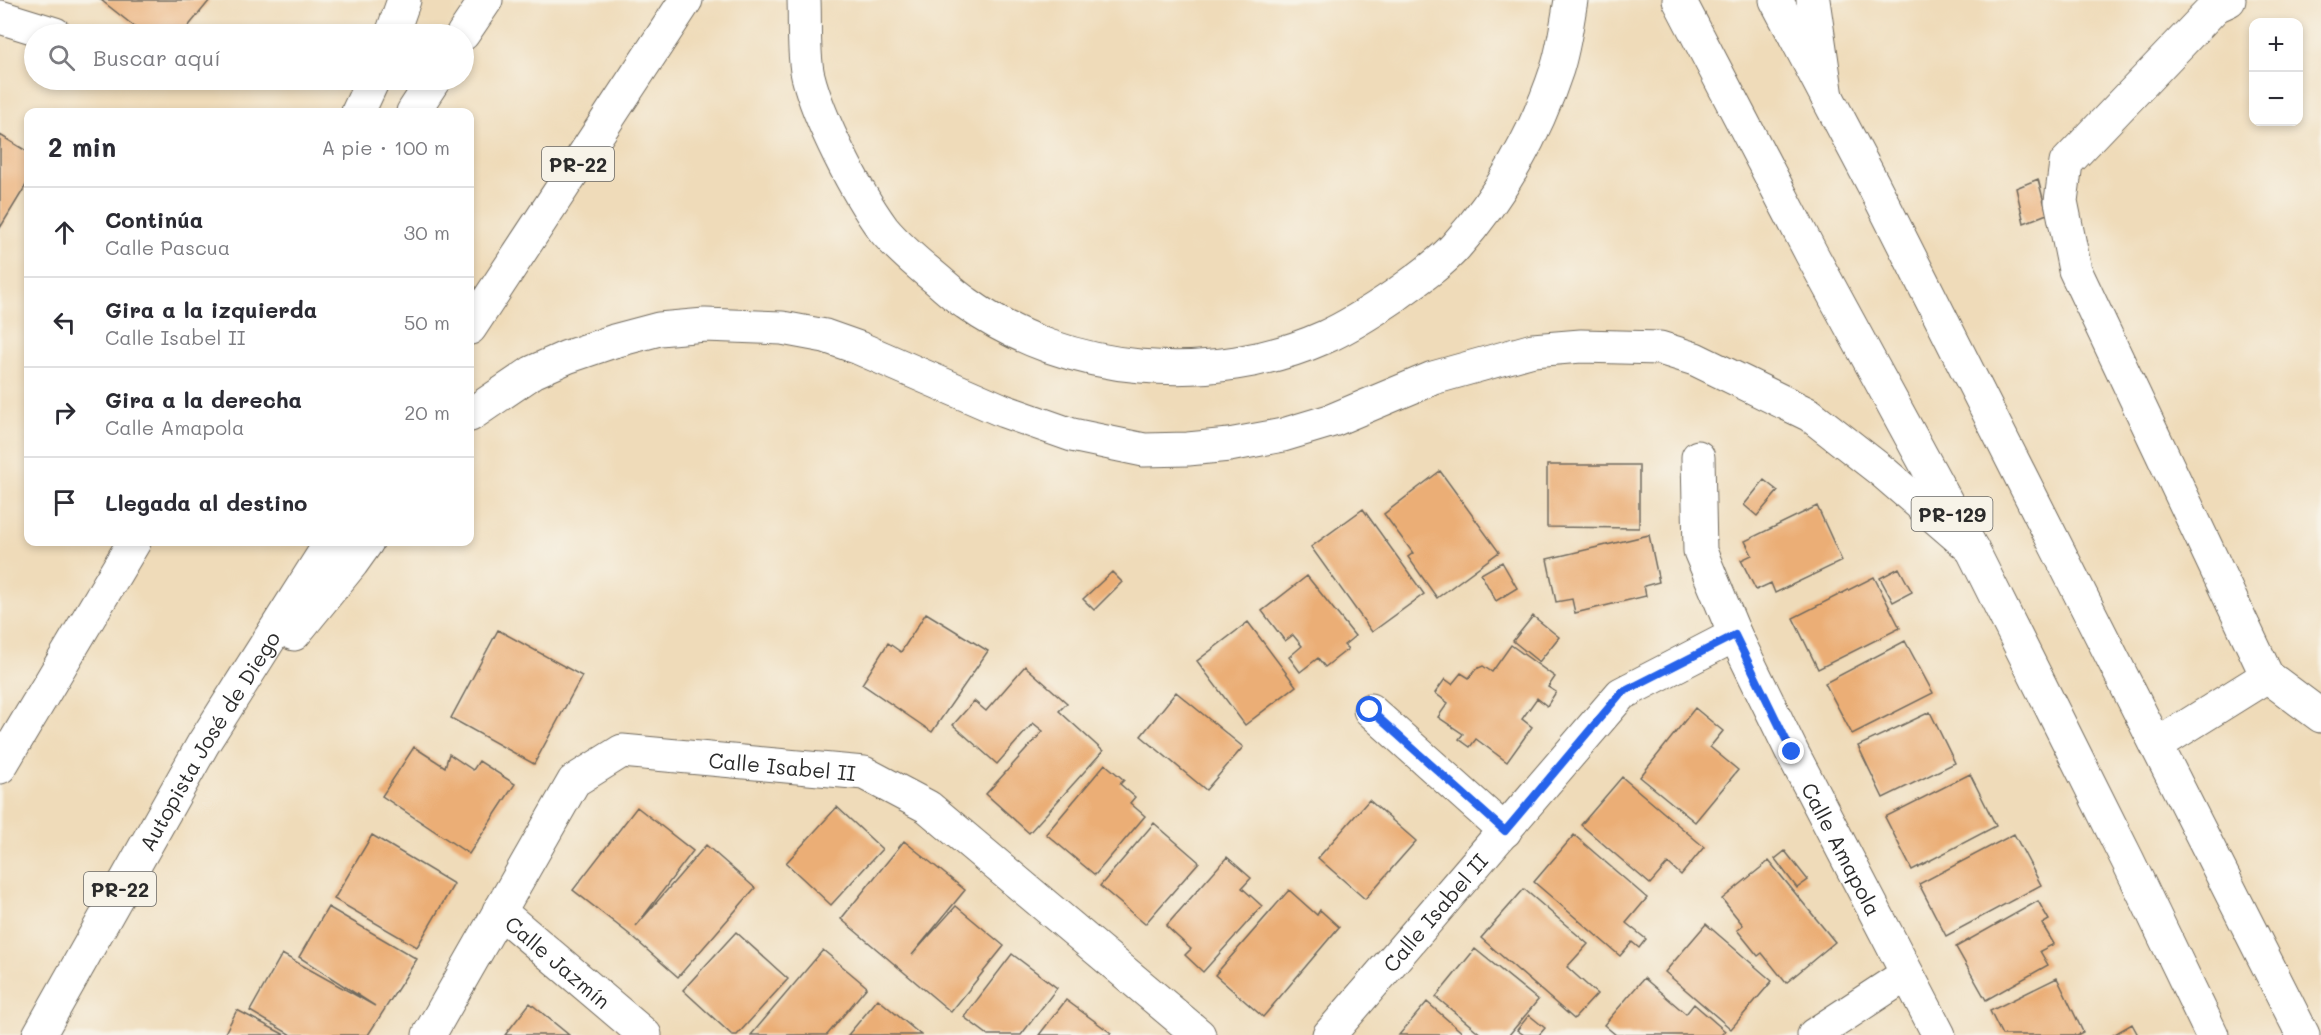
<!DOCTYPE html>
<html lang="es">
<head>
<meta charset="utf-8">
<style>
  :root { --surface:#fff; --page:#f7f7f7; --text:#2b2b33; --muted:#7c7c81; --line:#e1e1e2 }
  body { margin:0; font-family:Mali,sans-serif; background:var(--page); color:var(--text) }
  .controls { position:absolute; right:18px; top:18px; display:grid; overflow:hidden; border-radius:12px; box-shadow:0 3px 9px #0003 }
  .controls button { width:54px; height:54px; display:grid; place-items:center; padding:0; border:0; border-bottom:2px solid var(--line); background:var(--surface); color:var(--text); font:30px sans-serif }
  .stop { position:absolute; width:18px; height:18px; margin:-14px; border:4px solid #2563eb; border-radius:50%; background:#fff }
  .stop.end { background:#2563eb; border-color:#fff; box-shadow:0 2px 6px #0008 }
  .list { margin:0; padding:0; list-style:none }
  h2 { display:flex; justify-content:space-between; align-items:center; height:78px; margin:0; padding:0 24px; font-size:26px }
  h2 small { font-size:20px; font-weight:400; color:var(--muted) }
  .list li { display:grid; grid-template-columns:39px 1fr auto; gap:18px; align-items:center; box-sizing:border-box; height:90px; padding:0 24px; border-top:2px solid var(--line) }
  .list b { display:block; font-size:22px; white-space:nowrap }
  .list p { margin:0; font-size:20px; white-space:nowrap; color:var(--muted) }
  .list em { font-size:20px; font-style:normal; color:var(--muted) }
  .icon { flex:none; width:33px; height:33px; fill:none; stroke:currentColor; stroke-width:2; stroke-linecap:round; stroke-linejoin:round }
  .map { position:relative; flex:none; width:2321px; height:1035px; overflow:hidden }
  .search { position:absolute; background:var(--surface); box-shadow:0 3px 9px #0003; left:24px; top:24px; width:450px; height:66px; display:flex; align-items:center; gap:15px; box-sizing:border-box; padding:0 21px; border-radius:33px; color:var(--muted); font-size:22px }
  .panel { position:absolute; background:var(--surface); box-shadow:0 3px 9px #0003; left:24px; top:108px; width:450px; height:438px; border-radius:12px }
  .map>svg:first-child { display:block }
  .building { fill:#ebae76 }
  .lines { fill:none; stroke-linecap:round; stroke-linejoin:round }
  .street-casing { stroke:#70695d; stroke-width:35 }
  .primary-casing { stroke:#70695d; stroke-width:35 }
  .highway-casing { stroke:#70695d; stroke-width:35 }
  .street { stroke:#fff; stroke-width:33 }
  .primary { stroke:#fff; stroke-width:33 }
  .highway { stroke:#fff; stroke-width:33 }
  .route { stroke:#2563eb; stroke-width:8 }
  .labels { text-anchor:middle; dominant-baseline:central; stroke-width:4.5; stroke-linejoin:round; paint-order:stroke }
  .shield { fill:#f7f3e8; stroke:#686764; stroke-width:1.5 }
  .shield-label { font-size:20px; font-weight:bold; fill:#2b2b2b }
  .street-label { font-size:21px; fill:#2b2b2b; stroke:#f7f3e8 }
</style>
</head>
<body>
<div class="map">
<svg width="2321" height="1035" viewBox="0 0 2321 1035">
  <rect width="100%" height="100%" fill="#f7f3e8"/>
  <filter id="ink" filterUnits="userSpaceOnUse"><feTurbulence type="fractalNoise" baseFrequency=".0167" numOctaves="2"/><feDisplacementMap in="SourceGraphic" scale="12" xChannelSelector="R" yChannelSelector="G"/><feConvolveMatrix kernelMatrix="1 2 1 2 8 2 1 2 1" color-interpolation-filters="sRGB"/></filter>
  <filter id="wash" filterUnits="userSpaceOnUse"><feTurbulence type="fractalNoise" baseFrequency=".008" numOctaves="4" result="noise"/><feDisplacementMap in="SourceGraphic" scale="24" xChannelSelector="R" yChannelSelector="G"/><feGaussianBlur stdDeviation="1.35" result="paint"/><feColorMatrix in="noise" values="0 0 0 0 0 0 0 0 0 0 0 0 0 0 0 0 0 1.4 0 .05"/><feComposite in="paint" operator="in"/></filter>
  <g filter="url(#wash)">
    <rect width="100%" height="100%" fill="#efdbb9"/>
    <g id="blocks">
      <!-- building -->
      <path class="building" d="M101,0H210L182,34H144Z
        M0,135L28,152V182L0,228Z
        M2038,179L2047,214L2024,223L2016,188Z
        M1547,465H1639V528L1547,527Z
        M1440,471L1499,552L1437,598L1408,557L1413,553L1384,514Z
        M1764,480L1778,491L1757,516L1744,505Z
        M1817,506L1842,561L1775,593L1771,583L1756,590L1741,560L1752,555L1745,541Z
        M1363,509L1424,594L1372,632L1311,547Z
        M1649,535L1659,582L1644,586L1646,596L1575,613L1572,599L1556,602L1547,559Z
        M1502,562L1517,588L1496,601L1481,574Z
        M1899,568L1912,592L1893,602L1880,578Z
        M1112,572L1122,582L1094,610L1083,599Z
        M1307,576L1355,636L1344,645L1348,649L1325,667L1318,658L1300,672L1289,657L1302,646L1293,635L1285,641L1262,611Z
        M1874,577L1900,628L1818,669L1793,618Z
        M926,613L988,651L932,732L862,684L888,643L901,652Z
        M1533,616L1559,637L1539,662L1513,641Z
        M1248,622L1296,686L1245,725L1197,661Z
        M498,630L582,676L534,764L451,718Z
        M1905,641L1933,693L1852,734L1825,683Z
        M1511,645L1555,677L1548,687L1556,692L1547,706L1537,698L1522,719L1532,727L1507,762L1476,739L1470,747L1459,739L1463,734L1438,717L1448,703L1435,693L1445,679L1452,684L1461,673L1469,678L1476,669L1483,666L1492,672Z
        M1025,666L1067,703L1059,711L1103,751L1029,833L986,794L1043,731L1033,723L997,764L953,725L974,701L986,711Z
        M1176,692L1243,747L1206,790L1141,736Z
        M1695,708L1723,731L1710,747L1738,770L1695,822L1640,777Z
        M1930,712L1955,763L1883,798L1858,746Z
        M414,747L445,767L449,754L473,770L479,761L515,784L469,854L382,796Z
        M1105,764L1124,780L1120,784L1135,797L1130,803L1145,816L1095,875L1046,834Z
        M1970,774L1996,826L1912,870L1885,817Z
        M1622,777L1704,847L1681,875L1668,863L1650,884L1581,825Z
        M1369,800L1416,841L1365,899L1318,858Z
        M637,807L693,851L636,926L706,845L755,888L678,977L629,934L573,890Z
        M837,807L882,849L831,905L786,863Z
        M1154,823L1199,862L1145,924L1100,886Z
        M2014,834L2041,885L1946,936L1919,884Z
        M372,835L454,884L417,947L334,899Z
        M1574,835L1647,898L1626,923L1646,939L1639,948L1632,942L1620,956L1534,882Z
        M904,841L965,890L912,955L956,906L1004,946L951,1012L841,919Z
        M1785,851L1808,880L1797,888L1775,859Z
        M1227,857L1251,878L1242,888L1262,906L1203,972L1185,955L1191,949L1166,926Z
        M1769,861L1835,942L1786,983L1762,953L1758,956L1737,930L1743,925L1722,899Z
        M1524,889L1588,944L1567,967L1597,994L1574,1019L1481,938Z
        M1289,890L1317,915L1320,910L1339,927L1263,1017L1215,975Z
        M2038,901L2049,920L2042,924L2054,944L2040,951L2048,965L1986,1000L1956,947Z
        M328,907L417,959L368,1035H291L250,1011L282,954L375,1006L299,957Z
        M1706,924L1772,981L1731,1029L1665,972Z
        M736,932L788,979L737,1035H732L683,990Z
        M1475,949L1538,1000L1509,1035H1482L1436,997Z
        M823,950L867,987L827,1035H751Z
        M1012,954L1057,988L1021,1035H988L964,1017Z
        M1644,978L1686,1014L1694,1004L1725,1031L1721,1035H1616L1604,1025Z
        M2057,978L2083,1032L2077,1035H2002L1990,1011Z
        M878,999L921,1035H848Z
        M1066,1000L1111,1033L1109,1035H1039Z
        M1427,1002L1465,1035H1399Z
        M530,1003L569,1035H505Z
        M237,1010L285,1035H224Z
        M1529,1015L1545,1028L1539,1035H1524L1517,1030Z
        M2132,1024L2138,1035H2113Z"/>
    </g>
  </g>
  <g filter="url(#ink)">
    <use href="#blocks" fill-opacity="0" stroke="#70695d" stroke-width="1.5"/>
    <g class="lines">
      <defs>
        <g id="street">
          <path d="M2229,0L2216,6L2066,163L2061,201L2075,270L2267,676L2321,716"/>
          <path d="M0,17L55,34"/>
          <path id="s1" d="M1698,457L1700,551L1735,635L1792,752L1939,1035"/>
          <path d="M1370,710L1505,831"/>
          <path d="M2158,744L2267,676"/>
          <path id="s2" d="M499,911L645,1035"/>
          <path id="s3" d="M429,1035L574,781L622,751L864,773L928,807L1199,1035"/>
          <path id="s4" d="M1329,1035L1621,694L1735,635"/>
          <path d="M1814,1035L1907,974"/>
        </g>
        <path id="primary" d="M1679,0L1812,255L1972,549L2128,861L2212,1035
          M1776,0L1873,184L2303,1035"/>
        <g id="highway">
          <path d="M804,0C805,22 803,56 808,76C819,120 856,192 883,229C897,246 917,263 934,277C945,286 955,296 966,303C1067,376 1213,387 1325,337C1350,326 1374,310 1396,295C1416,280 1439,265 1455,247C1501,196 1536,133 1557,69C1564,47 1567,23 1571,0"/>
          <path d="M1813,0L1827,97"/>
          <path d="M392,34L404,0"/>
          <path d="M463,34L486,0"/>
          <path d="M358,112L373,80"/>
          <path d="M413,112L434,80"/>
          <path d="M470,328L686,0"/>
          <path d="M470,415L533,372L567,357L614,341L659,329L705,325L782,328L825,336L859,348L1004,411L1072,435L1144,450L1188,449L1229,445L1283,435L1333,420L1433,378L1533,350L1581,346L1660,348L1695,359L1810,415L1883,472L1972,549"/>
          <path d="M294,634L352,563L367,542"/>
          <path d="M0,767L134,542"/>
          <path id="s5" d="M39,1035L203,744L331,542"/>
        </g>
      </defs>
      <!-- street casing -->
      <use href="#street" class="street-casing"/>
      <!-- primary casing -->
      <use href="#primary" class="primary-casing"/>
      <!-- highway casing -->
      <use href="#highway" class="highway-casing"/>
      <!-- street -->
      <use href="#street" class="street"/>
      <!-- primary -->
      <use href="#primary" class="primary"/>
      <!-- highway -->
      <use href="#highway" class="highway"/>
    </g>
  </g>
  <g class="lines" filter="url(#ink)">
    <!-- route -->
    <path class="route" d="M1370,710L1505,831L1621,693L1735,635L1792,752"/>
  </g>
  <g class="labels">
    <!-- shield labels -->
    <g class="shield">
      <rect x="542" y="147" width="72" height="34" rx="4.5"/>
      <rect x="1911.5" y="497" width="81" height="34" rx="4.5"/>
      <rect x="84" y="872" width="72" height="34" rx="4.5"/>
    </g>
    <g class="shield-label">
      <text x="578" y="164">PR-22</text>
      <text x="1952" y="514">PR-129</text>
      <text x="120" y="889">PR-22</text>
    </g>
    <!-- street labels -->
    <g class="street-label">
      <text stroke="none"><textPath href="#s5" startOffset="340">Autopista José de Diego</textPath></text>
      <text stroke="none"><textPath href="#s3" startOffset="510">Calle Isabel II</textPath></text>
      <text stroke="none"><textPath href="#s1" startOffset="424">Calle Amapola</textPath></text>
      <text stroke="none"><textPath href="#s4" startOffset="162">Calle Isabel II</textPath></text>
      <text stroke="none"><textPath href="#s2" startOffset="78">Calle Jazmín</textPath></text>
    </g>
  </g>
</svg>
<div class="controls">
<button>+</button>
<button>−</button>
</div>
<div class="stop" style="left:1370px;top:710px"></div>
<div class="stop end" style="left:1792px;top:752px"></div>
<div class="search"><svg class="icon" aria-label="search" viewBox="0 0 24 24"><circle cx="10" cy="10" r="6"/><path d="M15 15l6 6"/></svg>Buscar aquí</div>
<section class="panel">
<h2>2 min<small>A pie · 100 m</small></h2>
<ul class="list">
<li><svg class="icon" aria-label="ahead" viewBox="0 0 24 24"><path d="M12 20V5M6 11l6-6 6 6"/></svg><div><b>Continúa</b><p>Calle Pascua</p></div><em>30 m</em></li>
<li><svg class="icon" aria-label="left" viewBox="0 0 24 24"><path d="M17 20v-9H6M10 6l-5 5 5 5"/></svg><div><b>Gira a la izquierda</b><p>Calle Isabel II</p></div><em>50 m</em></li>
<li><svg class="icon" aria-label="right" viewBox="0 0 24 24"><path d="M7 20v-9h11M14 6l5 5-5 5"/></svg><div><b>Gira a la derecha</b><p>Calle Amapola</p></div><em>20 m</em></li>
<li><svg class="icon" aria-label="arrive" viewBox="0 0 24 24"><path d="M6 21V4h12l-3 4 3 4H6"/></svg><div><b>Llegada al destino</b></div></li>
</ul>
</section>
</div>
</body>
</html>
